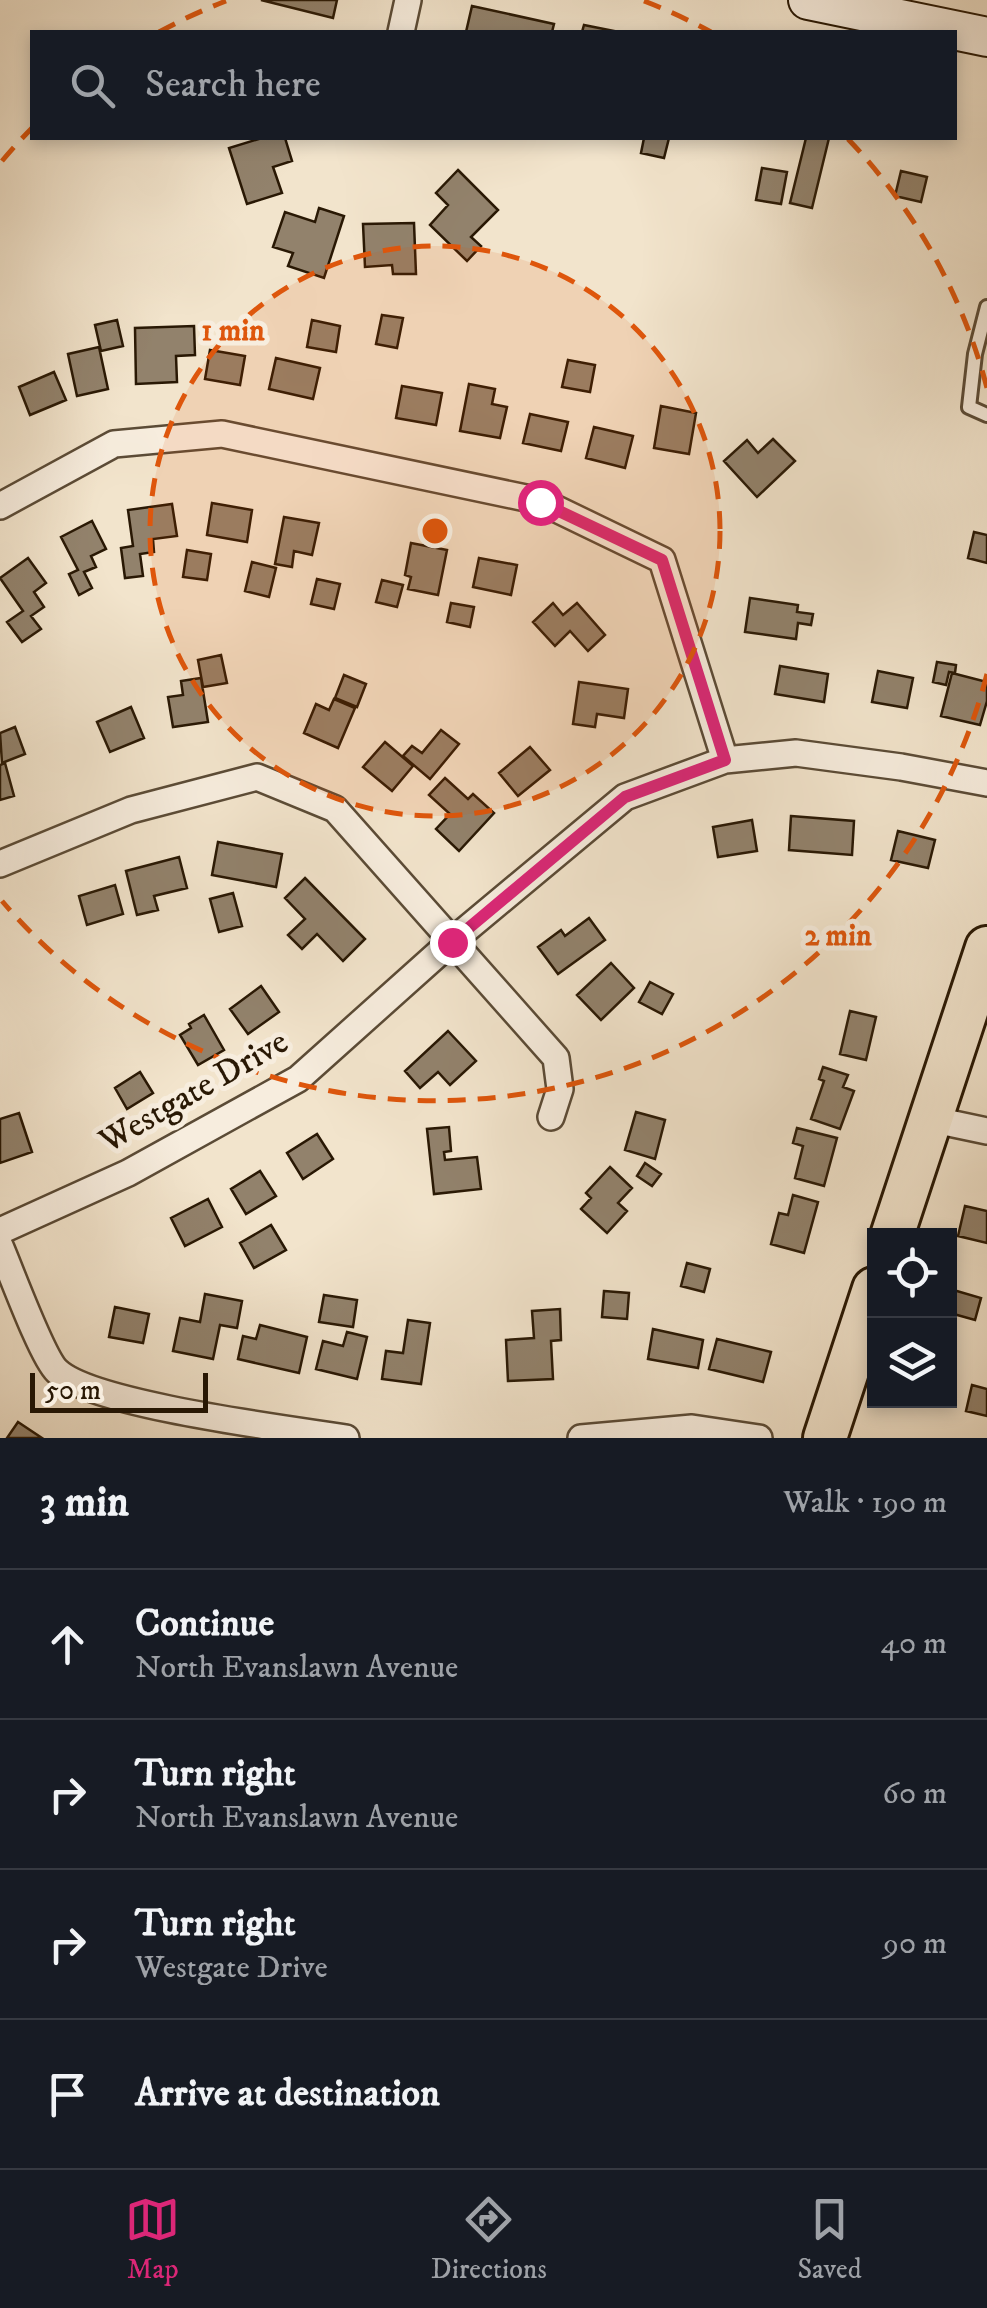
<!DOCTYPE html>
<html lang="en">
<head>
<meta charset="utf-8">
<style>
  :root { --surface:#171b24; --page:#242831; --text:#f1f3f6; --muted:#9ea1a6; --line:#363941; --accent:#db2777 }
  body { margin:0; font-family:"IM FELL DW Pica",serif; background:var(--page); color:var(--text) }
  .controls { position:absolute; right:30px; bottom:30px; display:grid; overflow:hidden; border-radius:0px; box-shadow:0 5px 15px #0003 }
  .controls button { width:90px; height:90px; display:grid; place-items:center; padding:0; border:0; border-bottom:2px solid var(--line); background:var(--surface); color:var(--text); font:50px sans-serif }
  .scale { position:absolute; left:30px; bottom:25px; width:178px; box-sizing:border-box; padding-left:10px; border:5px solid #291804; border-top:0; font-size:28px; line-height:35px; white-space:nowrap; color:#291804; -webkit-text-stroke:8px #f7edde; paint-order:stroke }
  .stop { position:absolute; width:30px; height:30px; margin:-22px; border:8px solid #db2777; border-radius:50%; background:#fff }
  .stop.end { background:#db2777; border-color:#fff; box-shadow:0 2px 10px #0008 }
  .list { margin:0; padding:0; list-style:none }
  h2 { display:flex; justify-content:space-between; align-items:center; height:130px; margin:0; padding:0 40px; font-size:42px }
  h2 small { font-size:32px; font-weight:400; color:var(--muted) }
  .list li { display:grid; grid-template-columns:65px 1fr auto; gap:30px; align-items:center; box-sizing:border-box; height:150px; padding:0 40px; border-top:2px solid var(--line) }
  .list b { display:block; font-size:38px; white-space:nowrap }
  .list p { margin:0; font-size:32px; white-space:nowrap; color:var(--muted) }
  .list em { font-size:32px; font-style:normal; color:var(--muted) }
  .icon { flex:none; width:55px; height:55px; fill:none; stroke:currentColor; stroke-width:2; stroke-linecap:round; stroke-linejoin:round }
  .map { position:relative; flex:none; width:987px; height:1438px; overflow:hidden }
  .search { position:absolute; background:var(--surface); box-shadow:0 5px 15px #0003; left:30px; right:30px; top:30px; height:110px; display:flex; align-items:center; gap:25px; box-sizing:border-box; padding:0 35px; border-radius:0px; color:var(--muted); font-size:38px }
  .sheet { height:730px; background:var(--surface) }
  nav { display:flex; justify-content:space-around; align-items:center; box-sizing:border-box; height:140px; border-top:2px solid var(--line); background:var(--surface); font-size:28px; color:var(--muted) }
  nav a { display:grid; justify-items:center; gap:5px }
  nav .on { color:var(--accent) }
  .map>svg:first-child { display:block }
  .building { fill:#92826c; stroke:#291804; stroke-width:2.5 }
  .lines { fill:none; stroke-linecap:round; stroke-linejoin:round }
  .lane-casing { stroke:#5b4b36; stroke-width:18 }
  .street-casing { stroke:#5b4b36; stroke-width:30 }
  .secondary-casing { stroke:#291804; stroke-width:42 }
  .primary-casing { stroke:#291804; stroke-width:48 }
  .lane { stroke:#f7edde; stroke-width:12 }
  .street { stroke:#f7edde; stroke-width:25 }
  .secondary { stroke:#f7edde; stroke-width:38 }
  .primary { stroke:#f2e4cc; stroke-width:42 }
  .route { stroke:#db2777; stroke-width:12 }
  .ring { fill:none; stroke:#de560c; stroke-width:5; stroke-dasharray:18 12 }
  .labels { text-anchor:middle; dominant-baseline:central; stroke-width:10; stroke-linejoin:round; paint-order:stroke }
  .street-label { font-size:35px; fill:#291804; stroke:#f7edde }
  .centre { fill:#de560c; stroke:#f7edde; stroke-width:5 }
  .ring-label { font-size:30px; text-anchor:middle; font-weight:bold; fill:#de560c; stroke:#f7edde; stroke-width:10; stroke-linejoin:round; paint-order:stroke }
</style>
</head>
<body>
<div class="map">
<svg width="987" height="1438" viewBox="0 0 987 1438">
  <rect width="100%" height="100%" fill="#f2e4cc"/>
  <filter id="stains"><feTurbulence type="fractalNoise" baseFrequency=".002" numOctaves="4"/><feColorMatrix values="0 0 0 0 .2 0 0 0 0 .09 0 0 0 0 .02 0 0 0 .5 -.17"/></filter>
  <radialGradient id="worn" r=".72"><stop offset=".6" stop-color="#630" stop-opacity="0"/><stop offset="1" stop-color="#630" stop-opacity=".3"/></radialGradient>
  <!-- building -->
  <path class="building" d="M261,0H337L333,18Z
    M472,6L554,24L552,32H466Z
    M584,25L619,32H582Z
    M262,138H285L292,161L273,167L282,193L247,204L229,148Z
    M644,138H669L664,158L641,153Z
    M806,138H829L812,208L790,203Z
    M762,168L787,172L781,204L756,200Z
    M458,170L498,210L471,237L481,246L467,261L430,225L448,205L436,193Z
    M901,171L927,177L921,202L895,196Z
    M319,208L344,216L324,278L288,266L293,253L273,247L285,212L315,222Z
    M414,223L416,274H393L392,265L365,267L363,224Z
    M382,315L403,318L397,348L376,344Z
    M117,320L123,346L101,351L95,325Z
    M312,320L340,326L336,352L307,347Z
    M194,326L195,355L176,356L177,382L136,384L135,328Z
    M99,347L108,389L77,396L68,354Z
    M210,350L245,356L240,385L205,379Z
    M276,358L320,368L313,399L269,389Z
    M568,360L595,365L590,392L562,387Z
    M54,372L66,400L30,415L19,387Z
    M469,384L495,389L492,404L507,407L500,438L460,431Z
    M402,386L442,393L436,425L396,418Z
    M661,406L696,413L689,454L654,448Z
    M530,414L568,422L561,451L523,443Z
    M594,427L633,436L625,468L586,458Z
    M773,439L795,461L757,497L724,461L747,440L758,453Z
    M212,503L252,510L247,542L207,535Z
    M172,504L177,536L153,539L154,552L140,554L143,576L125,578L121,548L133,546L128,510Z
    M284,517L319,523L312,555L294,551L292,567L275,564Z
    M92,521L106,549L91,556L96,567L84,572L92,588L79,595L69,574L78,570L61,537Z
    M974,532L987,535V563L968,558Z
    M411,543L447,550L438,595L408,589L411,577L405,575Z
    M187,550L211,554L207,580L183,577Z
    M28,558L46,583L34,592L44,607L31,616L41,629L22,642L7,622L23,611L0,578Z
    M479,558L517,565L511,595L473,587Z
    M252,562L276,568L269,597L245,591Z
    M317,579L340,584L334,609L311,604Z
    M382,580L403,585L397,607L376,602Z
    M750,598L798,605L797,612L813,614L811,625L798,623L796,639L745,632Z
    M451,603L474,607L470,627L447,622Z
    M553,603L563,615L577,603L605,635L588,651L570,631L555,646L533,622Z
    M221,655L227,683L203,687L198,660Z
    M937,662L956,665L955,673L949,672L946,685L933,682Z
    M780,666L828,674L824,702L775,694Z
    M878,671L913,678L907,708L872,702Z
    M952,673L987,682V701L980,725L941,716Z
    M344,675L366,684L357,707L335,698Z
    M201,678L208,722L173,727L168,697L183,695L181,681Z
    M579,682L628,689L624,718L597,714L595,727L573,724Z
    M334,699L355,708L338,748L304,733L316,704L329,710Z
    M131,707L144,738L110,752L97,722Z
    M15,727L25,754L2,763L0,733Z
    M441,730L459,744L430,779L403,756L412,746L422,753Z
    M385,742L413,766L392,791L363,767Z
    M530,747L550,770L518,796L499,773Z
    M5,763L14,796L0,800V765Z
    M445,778L468,799L473,794L494,813L459,851L436,829L450,814L429,795Z
    M791,816L854,821L852,855L789,850Z
    M752,820L757,851L718,857L713,827Z
    M898,831L935,840L928,868L891,860Z
    M218,842L282,854L276,887L212,875Z
    M179,857L187,888L154,896L158,910L137,915L126,871Z
    M305,878L365,939L343,961L317,934L302,949L288,935L305,919L285,898Z
    M115,885L123,914L87,925L79,896Z
    M233,893L242,926L219,932L210,899Z
    M589,918L605,940L558,974L538,947L561,930L565,936Z
    M611,963L634,988L601,1020L577,995Z
    M650,982L673,994L662,1014L639,1002Z
    M261,986L279,1012L248,1034L230,1009Z
    M850,1011L876,1017L866,1060L840,1054Z
    M204,1015L224,1050L198,1065L180,1035L191,1028L189,1024Z
    M448,1031L476,1061L450,1085L438,1072L420,1088L405,1071Z
    M823,1067L848,1075L843,1087L854,1091L840,1129L811,1119L824,1081L819,1079Z
    M140,1072L153,1093L127,1109L115,1088Z
    M636,1112L665,1120L655,1159L625,1150Z
    M19,1113L32,1152L0,1163V1119Z
    M449,1127L451,1151L444,1152L445,1160L477,1157L481,1189L434,1194L427,1129Z
    M797,1128L837,1138L824,1186L795,1178L803,1146L793,1143Z
    M317,1134L333,1159L303,1179L287,1153Z
    M645,1163L661,1174L652,1186L637,1176Z
    M610,1167L632,1188L618,1203L627,1211L607,1233L581,1209L591,1198L586,1193Z
    M260,1171L276,1196L246,1214L231,1189Z
    M793,1195L818,1202L804,1253L771,1244L779,1213L788,1215Z
    M208,1199L222,1227L185,1246L171,1218Z
    M965,1206L987,1211V1243L958,1236Z
    M271,1225L286,1250L254,1268L240,1243Z
    M687,1263L710,1269L704,1292L681,1286Z
    M950,1289L981,1298L975,1320L950,1313Z
    M604,1291L629,1293L627,1319L602,1317Z
    M205,1294L242,1301L237,1328L220,1325L213,1359L173,1351L180,1318L200,1322Z
    M324,1295L357,1300L353,1327L319,1322Z
    M115,1307L149,1314L143,1343L109,1337Z
    M560,1309L561,1340L551,1341L553,1379L508,1381L506,1340L534,1338L532,1311Z
    M408,1320L430,1323L421,1384L382,1379L386,1351L403,1353Z
    M260,1325L307,1337L299,1373L238,1359L243,1336L256,1339Z
    M653,1329L703,1340L698,1368L648,1359Z
    M347,1332L367,1337L357,1379L316,1369L323,1341L343,1346Z
    M717,1339L771,1352L763,1382L709,1369Z
    M972,1385L987,1389V1416L966,1411Z
    M18,1422L42,1438H7Z"/>
  <g class="lines">
    <defs>
      <path id="lane" d="M987,307L975,354L969,407L987,415"/>
      <path id="street" d="M401,32L408,0
        M0,506L114,444L222,434L540,501L662,560L725,760
        M0,864L131,810L257,777L335,809L556,1058L560,1089L551,1117
        M930,1119L987,1131
        M0,1231L128,1173L298,1079L451,942L625,797L725,760L796,753L901,767L987,783
        M0,1246C10,1269 42,1357 57,1371C93,1405 289,1429 346,1438
        M581,1438L692,1428L759,1438"/>
      <path id="secondary" d="M808,0L987,37"/>
      <path id="primary" d="M892,1236L987,948
        M825,1438L874,1289"/>
    </defs>
    <!-- lane casing -->
    <use href="#lane" class="lane-casing"/>
    <!-- street casing -->
    <use href="#street" class="street-casing"/>
    <!-- secondary casing -->
    <use href="#secondary" class="secondary-casing"/>
    <!-- primary casing -->
    <use href="#primary" class="primary-casing"/>
    <!-- lane -->
    <use href="#lane" class="lane"/>
    <!-- street -->
    <use href="#street" class="street"/>
    <!-- secondary -->
    <use href="#secondary" class="secondary"/>
    <!-- primary -->
    <use href="#primary" class="primary"/>
  </g>
  <g class="lines">
    <!-- route -->
    <path class="route" d="M452,942L625,797L725,760L662,560L540,502"/>
  </g>
  <!-- distance rings -->
  <circle cx="435" cy="531" r="285" fill="#de560c" fill-opacity=".12"/>
  <g class="ring">
    <circle cx="435" cy="531" r="285"/>
    <path d="M987 674A570 570 0 0 1 2 901M2 161A570 570 0 0 1 32 128M159 32A570 570 0 0 1 226 1M644 1A570 570 0 0 1 711 32M848 139A570 570 0 0 1 987 388"/>
  </g>
  <g class="labels">
    <!-- street labels -->
    <g class="street-label">
      <text transform="translate(194 1092) rotate(-30)">Westgate Drive</text>
    </g>
  </g>
  <circle cx="435" cy="531" r="15" class="centre"/>
  <g class="ring-label">
    <text x="233" y="340">1 min</text>
    <text x="838" y="945">2 min</text>
  </g>
  <rect width="100%" height="100%" filter="url(#stains)"/>
  <rect width="100%" height="100%" fill="url(#worn)"/>
</svg>
<div class="controls">
<button><svg class="icon" aria-label="locate" viewBox="0 0 24 24"><circle cx="12" cy="12" r="6"/><path d="M12 2v4M12 18v4M2 12h4M18 12h4"/></svg></button>
<button><svg class="icon" aria-label="layers" viewBox="0 0 24 24"><path d="M12 4l9 5-9 5-9-5zM3 14l9 5 9-5"/></svg></button>
</div>
<div class="scale">50 m</div>
<div class="stop" style="left:540px;top:502px"></div>
<div class="stop end" style="left:452px;top:942px"></div>
<div class="search"><svg class="icon" aria-label="search" viewBox="0 0 24 24"><circle cx="10" cy="10" r="6"/><path d="M15 15l6 6"/></svg>Search here</div>
</div>
<section class="sheet">
<h2>3 min<small>Walk · 190 m</small></h2>
<ul class="list">
<li><svg class="icon" aria-label="ahead" viewBox="0 0 24 24"><path d="M12 20V5M6 11l6-6 6 6"/></svg><div><b>Continue</b><p>North Evanslawn Avenue</p></div><em>40 m</em></li>
<li><svg class="icon" aria-label="right" viewBox="0 0 24 24"><path d="M7 20v-9h11M14 6l5 5-5 5"/></svg><div><b>Turn right</b><p>North Evanslawn Avenue</p></div><em>60 m</em></li>
<li><svg class="icon" aria-label="right" viewBox="0 0 24 24"><path d="M7 20v-9h11M14 6l5 5-5 5"/></svg><div><b>Turn right</b><p>Westgate Drive</p></div><em>90 m</em></li>
<li><svg class="icon" aria-label="arrive" viewBox="0 0 24 24"><path d="M6 21V4h12l-3 4 3 4H6"/></svg><div><b>Arrive at destination</b></div></li>
</ul>
</section>
<nav>
<a class="on"><svg class="icon" aria-label="map" viewBox="0 0 24 24"><path d="M3 6l6-2 6 2 6-2v14l-6 2-6-2-6 2zM9 4v14M15 6v14"/></svg>Map</a>
<a><svg class="icon" aria-label="directions" viewBox="0 0 24 24"><path d="M12 3l9 9-9 9-9-9zM9 14v-3h6M13 9l2 2-2 2"/></svg>Directions</a>
<a><svg class="icon" aria-label="saved" viewBox="0 0 24 24"><path d="M7 4h10v16l-5-4-5 4z"/></svg>Saved</a>
</nav>
</body>
</html>
